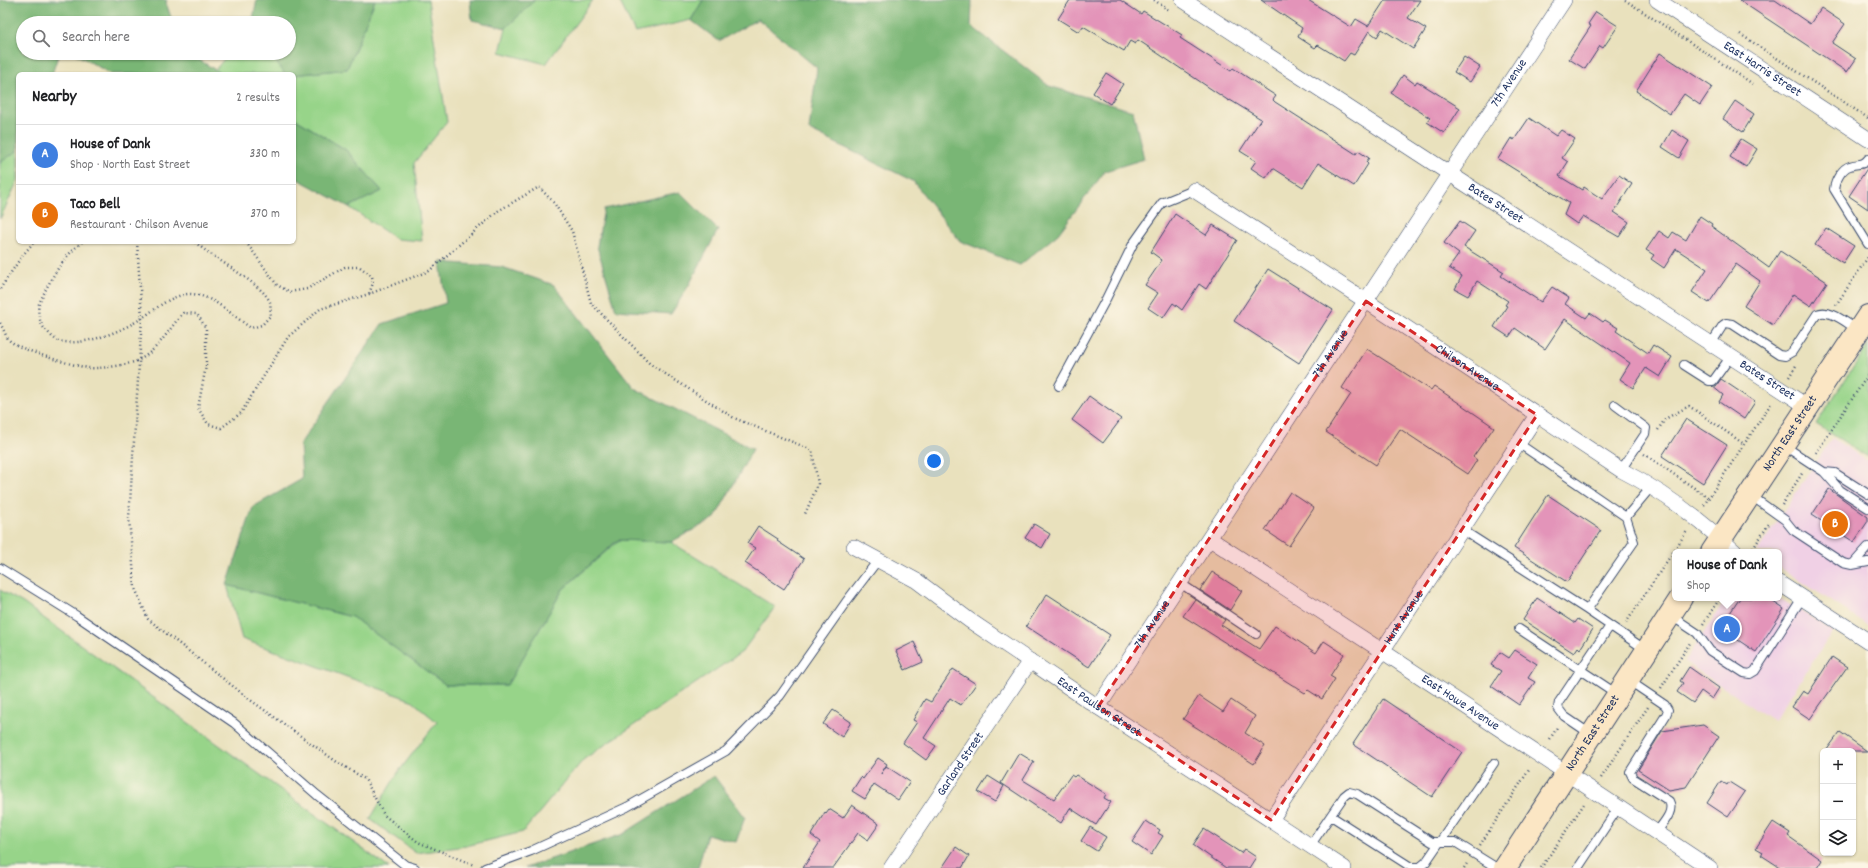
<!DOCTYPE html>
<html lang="en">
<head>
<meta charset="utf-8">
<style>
  :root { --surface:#fff; --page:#f2f2f2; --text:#202124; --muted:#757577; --line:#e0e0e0; --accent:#c8321e }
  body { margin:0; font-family:Dekko,sans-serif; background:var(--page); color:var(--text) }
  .controls { position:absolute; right:12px; bottom:12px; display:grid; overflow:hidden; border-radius:6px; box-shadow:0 1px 3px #0004 }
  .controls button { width:36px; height:36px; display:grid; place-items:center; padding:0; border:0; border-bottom:1px solid var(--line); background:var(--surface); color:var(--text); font:20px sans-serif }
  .you { position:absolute; left:934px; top:461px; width:14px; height:14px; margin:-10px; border:3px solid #fff; border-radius:50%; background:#1a73e8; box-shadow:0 0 0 6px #1a73e833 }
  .badge { display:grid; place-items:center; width:26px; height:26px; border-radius:50%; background:var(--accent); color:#fff; font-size:13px; font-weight:700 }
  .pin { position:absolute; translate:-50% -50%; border:2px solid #fff; box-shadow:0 1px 4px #0006 }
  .popup { position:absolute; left:1672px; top:549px; width:110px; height:52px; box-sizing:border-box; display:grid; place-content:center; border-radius:6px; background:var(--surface); filter:drop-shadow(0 1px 3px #0005); font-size:13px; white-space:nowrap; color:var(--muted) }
  .popup b { font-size:15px; color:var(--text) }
  .popup::after { content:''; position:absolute; left:50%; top:100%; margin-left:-8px; border:8px solid transparent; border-top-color:var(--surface) }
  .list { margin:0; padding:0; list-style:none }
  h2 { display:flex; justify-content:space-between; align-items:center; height:52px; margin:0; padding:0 16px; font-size:17px }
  h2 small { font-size:13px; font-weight:400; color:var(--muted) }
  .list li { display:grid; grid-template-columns:26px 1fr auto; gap:12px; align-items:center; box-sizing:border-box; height:60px; padding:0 16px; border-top:1px solid var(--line) }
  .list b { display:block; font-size:15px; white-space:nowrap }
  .list p { margin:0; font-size:13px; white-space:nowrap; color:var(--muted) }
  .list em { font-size:13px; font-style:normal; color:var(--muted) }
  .icon { flex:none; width:22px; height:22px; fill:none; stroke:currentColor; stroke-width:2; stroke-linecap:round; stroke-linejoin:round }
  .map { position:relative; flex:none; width:1868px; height:868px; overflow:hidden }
  .search { position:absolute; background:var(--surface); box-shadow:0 1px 3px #0004; left:16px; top:16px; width:280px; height:44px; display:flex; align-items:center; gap:10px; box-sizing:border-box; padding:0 14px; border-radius:22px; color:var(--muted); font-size:15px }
  .panel { position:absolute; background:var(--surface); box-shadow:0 1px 3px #0004; left:16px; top:72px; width:280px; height:172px; border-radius:6px }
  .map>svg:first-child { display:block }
  .built { fill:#f0d0e5 }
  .green { fill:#97d489; stroke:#598274 }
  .forest { fill:#79b675; stroke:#4a726a }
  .building { fill:#e394b9 }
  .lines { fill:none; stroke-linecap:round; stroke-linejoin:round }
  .service-casing { stroke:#3a4a6c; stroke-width:10 }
  .minor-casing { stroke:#3a4a6c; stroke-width:16 }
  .secondary-casing { stroke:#3a4a6c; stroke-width:24 }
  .path { stroke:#3a4a6c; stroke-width:2.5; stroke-dasharray:1 3; stroke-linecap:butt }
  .service { stroke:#fff; stroke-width:8 }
  .minor { stroke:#fff; stroke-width:15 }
  .secondary { stroke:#fbe6c4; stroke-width:22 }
  .marked { fill:#d62828; fill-opacity:0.2; stroke:#d62828; stroke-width:3; stroke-dasharray:8 5; stroke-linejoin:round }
  .labels { text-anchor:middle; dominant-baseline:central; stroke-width:3; stroke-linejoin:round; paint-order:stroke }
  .street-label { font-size:13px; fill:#1b2f5e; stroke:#fcf5e5 }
</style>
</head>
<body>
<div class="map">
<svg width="1868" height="868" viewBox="0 0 1868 868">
  <rect width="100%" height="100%" fill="#fcf5e5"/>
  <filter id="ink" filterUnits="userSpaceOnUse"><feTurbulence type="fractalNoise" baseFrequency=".025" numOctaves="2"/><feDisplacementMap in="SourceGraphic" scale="8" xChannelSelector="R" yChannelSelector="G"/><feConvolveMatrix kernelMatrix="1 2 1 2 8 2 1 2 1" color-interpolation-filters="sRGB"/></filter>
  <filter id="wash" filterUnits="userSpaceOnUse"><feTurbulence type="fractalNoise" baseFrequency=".012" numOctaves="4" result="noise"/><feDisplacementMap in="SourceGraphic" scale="16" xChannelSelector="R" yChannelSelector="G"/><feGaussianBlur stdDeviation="0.9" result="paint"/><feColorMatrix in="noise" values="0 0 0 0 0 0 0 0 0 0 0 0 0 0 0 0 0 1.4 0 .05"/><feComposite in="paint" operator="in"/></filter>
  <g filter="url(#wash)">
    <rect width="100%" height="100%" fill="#e9e1bd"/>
    <!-- built -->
    <path class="built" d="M1832,438L1868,461V625L1779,567V552H1757Z
      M1726,598H1779L1833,631L1774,721L1685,662Z"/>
    <!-- green -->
    <path class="green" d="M375,0H428L447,122L414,163L422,241L396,239L349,207L382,191L346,150L294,118V75L347,69Z
      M534,0H593L546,64L500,52L506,28Z
      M622,0H703L691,20L635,33L620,2Z
      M229,53H270L285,74H222L215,70Z
      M18,150V180L0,219V162Z
      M1868,345V457L1816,424Z
      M619,540L671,542L775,607L742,652L584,759L523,832L466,846L416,853L370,819L399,771L437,722L411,700L242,639L227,585L352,617L446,685H507L563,589Z
      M0,590L23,603L389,868H0Z"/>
    <!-- forest -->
    <path class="forest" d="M0,0H167L166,3L173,23H23V53H59L52,74H18V150L0,163Z
      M257,0H375L347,69L294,75V74H285L270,53H289V23H252Z
      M470,0H534V1L506,28L472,20Z
      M703,0H972L971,26L1049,86L1133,111L1144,159L1105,171L1058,234L1020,265L960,241L913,181L809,130L817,68L758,19L719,41L691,20Z
      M74,53H188L222,74H111Z
      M294,118L346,150L382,191L349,207L294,177Z
      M680,192L718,230L689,285L671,314L616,310L597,246L604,209Z
      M440,262L502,267L554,285L634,388L753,449L715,518L671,542L618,540L563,589L507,685H446L352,617L227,585L253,507L302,479L300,444L382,324L446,303Z
      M714,776L745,817L736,842L707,834L698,868H525L623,834Z"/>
    <g id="blocks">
      <!-- building -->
      <path class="building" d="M1070,0H1120L1141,14L1143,11L1182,35L1180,38L1231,71L1233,68L1276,96L1273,100L1275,102L1356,154L1358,151L1369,158L1366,162L1368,164L1354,186L1318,163L1303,187L1273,168L1266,178L1251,168L1256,161L1240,151L1261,119L1230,100L1229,101L1138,40L1135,44L1130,41L1124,51L1083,26L1079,32L1058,19Z
        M1261,0H1308L1351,27L1356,19L1368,26L1385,0H1420L1408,18L1426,29L1413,49L1382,29L1377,37L1369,31L1354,55L1350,53L1344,61L1318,45L1315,48L1298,37L1302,28Z
        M1739,0H1775L1810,24L1821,8L1845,24L1832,43L1856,59L1847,72Z
        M1596,12L1618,26L1603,48L1600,46L1585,69L1569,59L1591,26L1588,24Z
        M1660,53L1712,87L1700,105L1684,94L1670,114L1636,91Z
        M1464,57L1480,67L1470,82L1454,72Z
        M1106,73L1123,84L1110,104L1093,93Z
        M1403,75L1415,84L1417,81L1460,108L1444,133L1427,122L1430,118L1391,93Z
        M1735,101L1754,114L1743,132L1723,119Z
        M1529,118L1556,136L1561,130L1575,139L1562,158L1568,162L1559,176L1582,190L1584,187L1602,199L1619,175L1632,184L1614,212L1629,222L1619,237L1583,216L1577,224L1564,215L1569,203L1498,159L1511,138L1514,140Z
        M1672,130L1689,141L1679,158L1662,147Z
        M1741,139L1757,149L1746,167L1730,157Z
        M1868,167V209L1849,196Z
        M1175,214L1206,235L1213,225L1237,240L1206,289L1199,284L1182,310L1173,303L1163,318L1148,308L1158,293L1145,285L1162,260L1151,252Z
        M1700,216L1712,224L1711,226L1769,268L1780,251L1827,282L1811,306L1793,294L1773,325L1744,306L1760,281L1736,264L1709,303L1692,292L1707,269L1676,249L1664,268L1651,259L1654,255L1646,250L1659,231L1669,238L1673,232L1686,240Z
        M1460,221L1475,231L1464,247L1504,272L1501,276L1541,302L1552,287L1569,298L1565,304L1586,318L1590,313L1603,322L1605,320L1618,328L1616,331L1648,353L1653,345L1672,357L1660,377L1646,368L1633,388L1620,379L1630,363L1565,319L1545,349L1515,328L1509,337L1494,327L1507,306L1505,305L1508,301L1477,281L1468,296L1455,289L1462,276L1449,268L1459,254L1444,243Z
        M1826,228L1854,246L1843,263L1815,245Z
        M1268,269L1333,310L1299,363L1234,321Z
        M1367,349L1431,390L1434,386L1494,427L1473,457L1477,460L1468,474L1400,429L1376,465L1326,432L1351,394L1342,388Z
        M1721,379L1755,402L1744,419L1719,402L1723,395L1712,386H1716Z
        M1089,396L1121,419L1103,443L1072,420Z
        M1686,419L1727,445L1703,483L1662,456Z
        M1829,489L1868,517V521L1854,542L1812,515Z
        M1290,492L1314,508L1289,546L1265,530Z
        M1548,495L1601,530L1567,582L1514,548Z
        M1034,524L1050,534L1042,548L1025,538Z
        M758,526L778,539L777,541L804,559L784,589L745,563L755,548L747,543Z
        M1212,572L1242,591L1230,610L1200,590Z
        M1047,594L1110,635L1089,667L1026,626Z
        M1537,598L1575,623L1578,619L1593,629L1580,649L1578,647L1574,653L1523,620Z
        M1740,598H1767L1784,609L1756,652L1720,628Z
        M1195,599L1225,620L1221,625L1259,649L1275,626L1316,653L1324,641L1344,654L1330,676L1335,679L1322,699L1308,690L1305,693L1183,616Z
        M914,642L923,662L905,670L896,651Z
        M1515,650L1537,664L1528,678L1535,682L1519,705L1491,686L1501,671L1491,665L1500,652L1509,658Z
        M1832,657L1847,667L1810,719L1792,707L1803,691L1808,694Z
        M1689,667L1719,688L1712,699L1701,691L1693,703L1677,692L1683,683L1680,681Z
        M953,669L976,684L961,705L950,698L924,738L936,746L926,760L903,743L917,722L913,720L925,699L931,702Z
        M1199,696L1223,712L1231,700L1255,716L1245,733L1265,746L1254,764L1183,719Z
        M1383,699L1462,752L1432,797L1353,744Z
        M833,710L851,722L842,737L823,724Z
        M1703,725L1719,736L1686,787L1669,790L1638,770L1662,731Z
        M1840,732L1867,751H1826Z
        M1019,753L1034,762L1023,780L1054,799L1071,775L1074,777L1076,775L1106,794L1104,798L1111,802L1096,825L1070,808L1061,823L1001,783Z
        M878,758L887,764L881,774L886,766L910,782L898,800L874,784L865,799L852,791L861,777L863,779Z
        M988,776L1004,786L995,802L978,792Z
        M1721,781L1727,785L1729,782L1745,792L1728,817L1707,803Z
        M852,805L879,824L868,840L858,833L833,868H803L820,842L811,835L825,812L826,813L829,809L843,818Z
        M1146,821L1160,830L1158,833L1163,836L1151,855L1132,842Z
        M1773,822L1790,833L1788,836L1822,860L1817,868H1781L1761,855L1763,852L1756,848Z
        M1090,827L1106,837L1097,851L1081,841Z
        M1204,829L1241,853L1244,849L1256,857L1249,868H1226L1193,845Z
        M956,847L969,856L962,868H942Z"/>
    </g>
  </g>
  <g filter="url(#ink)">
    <use href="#blocks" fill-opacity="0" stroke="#3a4a6c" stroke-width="1"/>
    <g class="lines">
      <defs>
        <path id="service" d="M1868,159C1863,166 1858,163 1850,166C1842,168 1835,181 1834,189L1868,244
          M1711,344L1723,325L1726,323L1732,324L1779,355L1785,356L1792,352L1817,314C1830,308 1846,323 1858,330
          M1684,365L1709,381H1713L1731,356
          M1059,386L1105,301L1133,244L1162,203L1194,190
          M1615,405L1646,428L1645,434L1621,470
          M1518,443L1626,517
          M1783,445L1824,472L1835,473L1868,494
          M1824,472L1840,490L1868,508
          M1750,495L1785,520L1793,530L1843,563L1852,565L1868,562
          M1461,529L1587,610
          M1852,565L1868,547
          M0,568L77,616L234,723L317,795L405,865L415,868
          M1180,583L1256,634
          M1670,615L1697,633L1710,651L1744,673L1750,674L1755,671L1802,598
          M1519,629L1617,694
          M1646,650L1587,610L1634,542L1626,517L1652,486
          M1628,680L1665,705L1668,710L1666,715L1630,772L1633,778L1669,801C1675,812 1662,824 1656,833
          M1592,735L1564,716L1558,708L1559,702L1610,626
          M1331,816L1411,867H1420L1426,862L1494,763
          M1310,846L1344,796L1349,792L1357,794L1432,842H1455L1497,868
          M485,868L531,851L627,807L726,751L780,696L846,602L878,560
          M1578,868L1618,808"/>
        <g id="minor">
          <path id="s1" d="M1183,0L1808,407"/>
          <path id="s2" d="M1657,0L1868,139"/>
          <path id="s3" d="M1194,190L1366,301L1621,470C1664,492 1700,519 1735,552"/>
          <path id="s4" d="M1210,539L1382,651L1710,868"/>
          <path id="s5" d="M854,547L917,581L969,620L1098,707L1344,868"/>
          <path d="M1779,583L1868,641"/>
          <path id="s6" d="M1098,707L1564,0"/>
          <path id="s7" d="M1271,820L1537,415"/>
          <path id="s8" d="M891,868L1030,661"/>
        </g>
        <g id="secondary">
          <path id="s9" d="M1712,552L1868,316"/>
          <path id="s10" d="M1505,868L1681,598"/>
        </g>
      </defs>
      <!-- service casing -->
      <use href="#service" class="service-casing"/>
      <!-- minor casing -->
      <use href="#minor" class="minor-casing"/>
      <!-- secondary casing -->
      <use href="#secondary" class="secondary-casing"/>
      <!-- path -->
      <path class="path" d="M1154,0L1170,11
        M1625,0L1753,84
        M1740,34L1868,118
        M82,242C61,259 50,280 39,304C37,311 40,325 45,329C49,333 54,340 59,341C84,347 122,331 142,318C157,308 170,296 188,294C211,293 233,316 251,328L262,325L271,315C270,311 271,306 270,302C263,284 212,258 195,242
        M137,242L142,318L129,518L135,588L148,619L249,699L337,762L365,779L384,815L418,842L474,865
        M246,242L277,285L290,292L307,289L345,267H360L372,276L373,283L369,294
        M0,289L22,256L34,242
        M1836,305L1868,257
        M0,323C3,328 5,334 8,339C17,350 73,365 88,368C100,369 129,365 139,360C159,349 169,329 183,313L197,314L206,328V366L198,408L208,424L221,428L241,413L288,337L320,309L369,294L429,271L498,211L539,187L554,203L572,231L591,303L650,364L734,418L812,450L818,484L805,514
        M1789,377L1797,364
        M1658,430L1665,419L1689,406L1744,444
        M1816,453L1868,375
        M1644,454L1709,498
        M1704,505L1772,402
        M1782,505L1803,472
        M1751,552L1770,522
        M1626,623L1687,531
        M1703,624L1720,598
        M1661,688L1690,643
        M1550,739L1558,726
        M1601,778L1648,707
        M1480,845L1529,770
        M1464,868L1468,862
        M1541,868L1584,804"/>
      <!-- service -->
      <use href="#service" class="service"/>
      <!-- minor -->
      <use href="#minor" class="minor"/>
      <!-- secondary -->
      <use href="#secondary" class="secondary"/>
    </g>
  </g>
  <!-- marked area -->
  <path class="marked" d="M1366,301L1537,415L1271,820L1098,707Z"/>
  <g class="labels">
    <!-- street labels -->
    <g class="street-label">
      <text stroke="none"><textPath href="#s2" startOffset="126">East Harris Street</textPath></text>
      <text stroke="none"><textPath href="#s6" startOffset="747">7th Avenue</textPath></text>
      <text stroke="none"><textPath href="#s1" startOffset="373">Bates Street</textPath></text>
      <text stroke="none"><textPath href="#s6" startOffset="423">7th Avenue</textPath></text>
      <text stroke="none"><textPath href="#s3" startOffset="326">Chilson Avenue</textPath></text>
      <text stroke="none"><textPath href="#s1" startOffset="697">Bates Street</textPath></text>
      <text stroke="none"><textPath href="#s9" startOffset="142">North East Street</textPath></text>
      <text stroke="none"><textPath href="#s7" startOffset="242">Hunt Avenue</textPath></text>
      <text stroke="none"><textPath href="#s6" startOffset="99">7th Avenue</textPath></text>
      <text stroke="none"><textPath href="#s4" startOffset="299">East Howe Avenue</textPath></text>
      <text stroke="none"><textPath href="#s5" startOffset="293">East Paulson Street</textPath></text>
      <text stroke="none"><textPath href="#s10" startOffset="161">North East Street</textPath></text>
      <text stroke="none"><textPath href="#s8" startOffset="125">Garland Street</textPath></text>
    </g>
  </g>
</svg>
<div class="controls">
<button>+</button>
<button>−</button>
<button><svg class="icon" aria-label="layers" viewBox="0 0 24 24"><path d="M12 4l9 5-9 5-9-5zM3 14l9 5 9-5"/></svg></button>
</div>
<div class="you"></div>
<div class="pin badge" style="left:1727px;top:629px;background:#3f7fe0">A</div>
<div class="popup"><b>House of Dank</b>Shop</div>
<div class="pin badge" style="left:1835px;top:524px;background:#e8710a">B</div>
<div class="search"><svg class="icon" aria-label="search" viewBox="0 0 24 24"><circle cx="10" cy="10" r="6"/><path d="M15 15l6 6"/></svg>Search here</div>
<section class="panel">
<h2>Nearby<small>2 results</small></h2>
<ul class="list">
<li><span class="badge" style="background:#3f7fe0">A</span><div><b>House of Dank</b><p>Shop · North East Street</p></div><em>330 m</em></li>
<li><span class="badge" style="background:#e8710a">B</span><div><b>Taco Bell</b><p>Restaurant · Chilson Avenue</p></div><em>370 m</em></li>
</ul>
</section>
</div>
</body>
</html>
